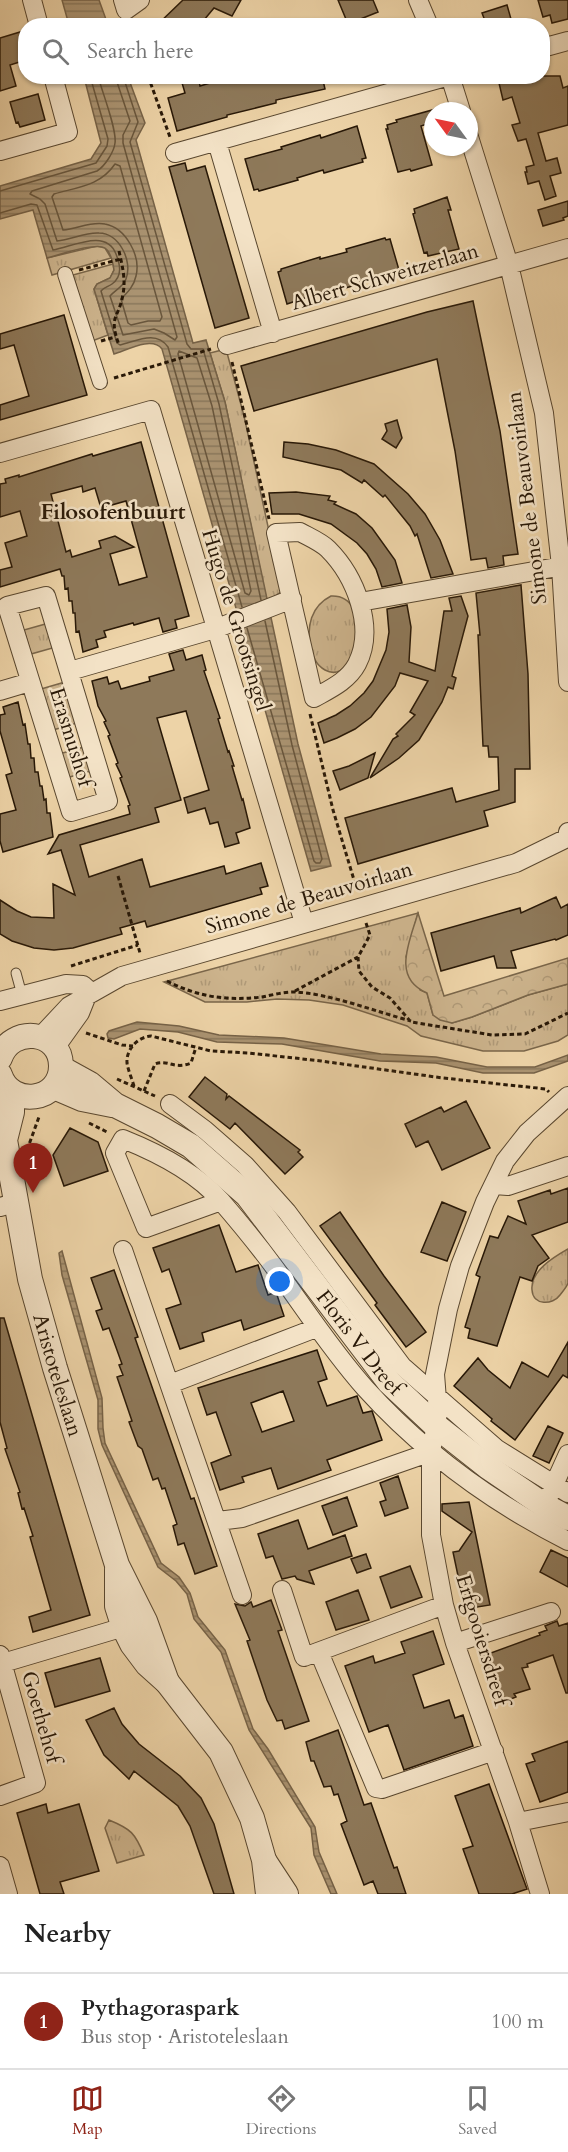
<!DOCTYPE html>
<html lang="en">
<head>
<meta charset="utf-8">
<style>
  :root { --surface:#fff; --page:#f6f6f6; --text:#222; --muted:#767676; --line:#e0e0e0; --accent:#8f2418 }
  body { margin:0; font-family:Cardo,serif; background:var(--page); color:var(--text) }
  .compass { position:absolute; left:424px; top:102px; width:54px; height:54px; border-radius:50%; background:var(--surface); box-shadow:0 2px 4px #0004; rotate:303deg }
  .you { position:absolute; left:280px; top:1282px; width:21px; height:21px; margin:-15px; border:4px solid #fff; border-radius:50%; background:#1a73e8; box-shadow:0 0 0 9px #1a73e833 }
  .badge { display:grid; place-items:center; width:39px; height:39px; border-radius:50%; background:var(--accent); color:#fff; font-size:20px; font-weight:700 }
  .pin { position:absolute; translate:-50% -50px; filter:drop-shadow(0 2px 3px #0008) }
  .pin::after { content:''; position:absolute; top:32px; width:21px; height:18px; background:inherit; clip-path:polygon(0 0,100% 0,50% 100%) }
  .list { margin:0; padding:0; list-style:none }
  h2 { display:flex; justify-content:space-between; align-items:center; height:78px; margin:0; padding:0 24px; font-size:26px }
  h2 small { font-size:20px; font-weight:400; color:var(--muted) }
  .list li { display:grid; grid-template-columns:39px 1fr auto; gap:18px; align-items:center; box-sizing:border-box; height:96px; padding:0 24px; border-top:2px solid var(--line) }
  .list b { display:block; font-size:22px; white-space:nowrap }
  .list p { margin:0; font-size:20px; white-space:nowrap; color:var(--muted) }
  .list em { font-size:20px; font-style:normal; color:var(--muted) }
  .icon { flex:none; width:33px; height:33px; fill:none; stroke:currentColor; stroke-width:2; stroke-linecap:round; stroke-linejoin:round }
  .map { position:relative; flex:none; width:568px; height:1894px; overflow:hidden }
  .search { position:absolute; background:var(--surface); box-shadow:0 2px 4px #0004; left:18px; right:18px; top:18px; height:66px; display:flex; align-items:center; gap:15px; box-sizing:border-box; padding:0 21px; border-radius:24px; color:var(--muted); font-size:22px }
  .sheet { height:174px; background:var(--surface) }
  nav { display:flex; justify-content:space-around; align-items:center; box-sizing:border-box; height:84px; border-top:2px solid var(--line); background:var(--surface); font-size:16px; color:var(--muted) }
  nav a { display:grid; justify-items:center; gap:3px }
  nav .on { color:var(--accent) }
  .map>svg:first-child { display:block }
  .grass { fill:url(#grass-tufts); stroke:#7a664a; stroke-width:1.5 }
  .forest { fill:url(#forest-crowns); stroke:#7a664a; stroke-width:1.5 }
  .water { fill:url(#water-rules); stroke:#766247; stroke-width:1.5 }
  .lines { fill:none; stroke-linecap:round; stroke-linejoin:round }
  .shore { stroke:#69563c; stroke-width:1.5 }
  .building { fill:#8e795a; stroke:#281807; stroke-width:1.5; fill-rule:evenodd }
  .service-casing { stroke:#59472f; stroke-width:11 }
  .pedestrian-casing { stroke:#59472f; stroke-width:16 }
  .minor-casing { stroke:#59472f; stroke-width:20 }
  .tertiary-casing { stroke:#59472f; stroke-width:26 }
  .path { stroke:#281807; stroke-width:3; stroke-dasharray:4.5 3; stroke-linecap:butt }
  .service { stroke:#f3e2c6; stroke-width:9 }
  .pedestrian { stroke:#f3e2c6; stroke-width:14 }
  .minor { stroke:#f3e2c6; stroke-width:18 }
  .tertiary { stroke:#f3e2c6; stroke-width:24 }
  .labels { text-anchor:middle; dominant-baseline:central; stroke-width:5; stroke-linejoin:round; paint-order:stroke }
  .street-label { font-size:21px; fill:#281807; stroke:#f3e2c6 }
  .neighbourhood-label { font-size:22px; font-weight:bold; fill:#281807; stroke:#f3e2c6 }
</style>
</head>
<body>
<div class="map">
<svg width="568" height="1894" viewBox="0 0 568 1894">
  <defs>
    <pattern id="grass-tufts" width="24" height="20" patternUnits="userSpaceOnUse" patternTransform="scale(1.5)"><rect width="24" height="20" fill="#ccb38c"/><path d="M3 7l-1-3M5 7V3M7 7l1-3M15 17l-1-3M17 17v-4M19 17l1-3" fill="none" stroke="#af9977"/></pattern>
    <pattern id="forest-crowns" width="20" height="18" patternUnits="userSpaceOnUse" patternTransform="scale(1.5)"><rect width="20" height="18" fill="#ccb38c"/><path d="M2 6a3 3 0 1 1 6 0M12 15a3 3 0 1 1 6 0" fill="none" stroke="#af9977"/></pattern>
    <pattern id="water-rules" width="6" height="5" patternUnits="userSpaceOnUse" patternTransform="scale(1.5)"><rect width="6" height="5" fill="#aa9371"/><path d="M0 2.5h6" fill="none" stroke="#8a775b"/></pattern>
  </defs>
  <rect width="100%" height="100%" fill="#edd3a7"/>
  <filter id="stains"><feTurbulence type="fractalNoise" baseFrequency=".00333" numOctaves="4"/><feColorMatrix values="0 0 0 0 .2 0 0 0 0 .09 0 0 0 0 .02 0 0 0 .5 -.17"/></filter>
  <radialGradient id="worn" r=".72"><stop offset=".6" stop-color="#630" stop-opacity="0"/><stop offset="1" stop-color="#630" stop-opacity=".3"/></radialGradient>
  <!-- grass -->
  <path class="grass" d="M97,246L105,248L111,258L52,275L47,258Z
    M113,264L114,270L110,278L97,284L94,289L108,335L92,341L73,275Z
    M226,349L244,416L282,591L267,602L225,402L210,353Z
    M331,596C376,594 358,688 325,670C316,665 313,657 311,647C306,627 311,606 331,596Z
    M49,623L56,647L31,654L24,630Z
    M65,682L77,723L53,730L41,689Z
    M84,747L91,771L66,778L59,754Z
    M418,913L406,957L420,990L427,993L433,1015L452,1023L472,1017L528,995L568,984V1035L558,1041L524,1051H483L421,1036L407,1026L343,1005L309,1000L277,999L247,1002H205L164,982Z
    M568,1249C568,1260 568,1273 568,1283C567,1287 563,1291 560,1295C553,1305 533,1306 532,1290C530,1271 554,1257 568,1249Z
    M109,1820C131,1829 135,1833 144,1855L117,1863L105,1828Z"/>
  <!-- forest -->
  <path class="forest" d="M418,913L444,996L568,958V984L528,995L472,1017L452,1023L440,1020L433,1015L427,993C391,978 410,941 418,913Z"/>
  <!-- water -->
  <path class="water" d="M62,0H99L108,25H69Z
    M84,77H128L145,123L136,140L193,343L206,340L225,402L298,744L331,866L311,871L162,349C152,336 127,350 114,354L94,289L97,284L110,278L114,270C113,263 111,252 105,248C96,242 59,255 47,258L33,210L0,219V186L91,159L101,143Z
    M137,1022L179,1026L219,1035L284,1038L381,1054L436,1057L487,1067H535L568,1055V1061L534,1073H483L436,1063L380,1061L282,1044L217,1042L178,1032L140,1029L114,1039L108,1038L107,1034L109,1031Z
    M62,1251L102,1398L103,1428L105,1443L161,1563L179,1577L190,1593L198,1617L225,1650L253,1729L268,1749L315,1827L319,1852L337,1894H331L314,1855L311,1828L249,1730L221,1652L194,1619L187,1594L176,1581L158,1567L102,1445L98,1429V1400L62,1275L59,1253Z"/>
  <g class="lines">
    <!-- shore -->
    <path class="shore" d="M98,76C102,92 117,129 115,143C114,152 105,166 97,171L32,191L30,194L40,199L45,204L57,241C71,240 85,232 99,233C119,233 133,261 126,279C123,287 115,290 110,296L123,335L154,329L164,333L175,340L177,337L123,143V135L130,121L115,76
      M123,76L138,122L130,142L187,344L191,349H203L219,404L261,600
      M115,164L120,166L162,317L160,321H148L131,325L128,323L121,299C128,292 134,286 136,276C141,256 126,228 105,224C91,221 77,229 63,230L52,197L54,194C78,187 100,186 115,164Z
      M0,191L96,163L107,146L108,139L90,76
      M0,213L31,204L37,205L53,250C72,247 106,228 116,254C120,264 123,276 112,284C108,287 104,287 101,291L117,343L120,345C137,341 156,330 168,347L242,607
      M179,351L197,358L212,406L251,591L249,595L245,593L178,354Z
      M247,628L314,861L316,863H320L322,859L292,745L265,621"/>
  </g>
  <!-- building -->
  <path class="building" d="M183,0H241L232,16L214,8L199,26H156Z
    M338,0H373L378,12L348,24Z
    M538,0H568V19L552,23L550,15L543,17Z
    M507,5L511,19L509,20L510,23L487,26L482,13Z
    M20,32L26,50V60L10,65L16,86L0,91V38Z
    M180,76H198L200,86L233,76H322L325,89L276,100V103L227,115V117L177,131L168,98L185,93Z
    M506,76H560L563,88L568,86V125L538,133L546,161L557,158L561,173L550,176L556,196L545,200L539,181L528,184L525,172H527L526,167L534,165L526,139L518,141L512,125L520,123L512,97L503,100L499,83L507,81Z
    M38,94L45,120L20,127L18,122L16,123L10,102Z
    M443,107L445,111H433V122L421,126L432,165L411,171L410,169L398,172L386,129H388L387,125L397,122L396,120Z
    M357,126L366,158L362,159L363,162L324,173L323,170L297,178L298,180L259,191L258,189L254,190L245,159L282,149L281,147L320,135L321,138Z
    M185,163L187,171L205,166L249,318L215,328L169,167Z
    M447,197L451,210H448L459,249L428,256L427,252L424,253L419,235L413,214L415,213L414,209Z
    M568,201V216L563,218L564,220L543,226L538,210Z
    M385,238L386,240L390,239L399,270L363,283L324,294L323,292L287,304L278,272L281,271V269L320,257V259L347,252L346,249Z
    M473,301L500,431L518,554L503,556L504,565L488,568L486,558L471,560L455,451L437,359L254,411L241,366L427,312Z
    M64,315L87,395L0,420V405L29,396L14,345L0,349V334Z
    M397,420L402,438L396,448L382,439L387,431L385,424Z
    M141,442L189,616L175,620L177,628L163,632L159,618L134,625L133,623L104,631L106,637L96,640L98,647L83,652L79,631L76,632L75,613H73L72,601H69L68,588L65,589L64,576H62L60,569L0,587V570L12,567L5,543L27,536L20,511L0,517V484L6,483L5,479L19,475V477L92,454L93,456ZM82,486L83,492L95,488L101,508L126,501L147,577L119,585L110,554L134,547L115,536L99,541L101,548L72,557L70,550L66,552L51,494Z
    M284,442L308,444L336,450L374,464L408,494L425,514L440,540L453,574L431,578L417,534L415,536L410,526L385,495L383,497L364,480L362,483L341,470L283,457Z
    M296,492L330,496L328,500L336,502L334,504L356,514L372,528L395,560L402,583L382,587L376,569L367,554L357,543L331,524L299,514H272L269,493Z
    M521,585L528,674L530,769H515V802L484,811L488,826L358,864L345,818L452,788L456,802L499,790L498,757H489L488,746H483L478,635H480L476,593Z
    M461,596L468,616L452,676L456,678L453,689L448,687L442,702L419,740L399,758L370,778L393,739L398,736L396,734L415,715L410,712L428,681L400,673L395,686L371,717L355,729L337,738L324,743L318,723L336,715L350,706L364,693L373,681L386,650L389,632L387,609L407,605L411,627L409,662L435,671L444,611H452L449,598Z
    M183,650L186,660L202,655L206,670L204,671L220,718L218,719L228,752L229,751L234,766H232L242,800L243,799L250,828L236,833L239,843L225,847L218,822L210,824L205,808L188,813L184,798L209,790L186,711L157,718L181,800L155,808L159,822L80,845L89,877L142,859L150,887L224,866L226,874L261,863L268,886L260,888L262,894L147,927L145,921L120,928L122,934L73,948L54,950L34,948L12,941L0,934V900L17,911L31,917L54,918L53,884L75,895L61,850L48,854L59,835L130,814L128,806L130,805L120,778L122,777L116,764L118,763L108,736L110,735L104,722L106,721L98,706L92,681L107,677L109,684L118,681L121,689L150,681L149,677L174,670L169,654Z
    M18,702L23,725L25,724L28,744H30L31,758H34L35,772H38L40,786H42L44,800L46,799L47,813H50L53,837L3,852L0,841V814L16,810L6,775L12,773L0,731V715L5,714L3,707Z
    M375,753L368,778L340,790L333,771L349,766Z
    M556,897L561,908L568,904V935L556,940L555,939L511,951L516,968H497L494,956L441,971L431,933L520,908L521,913Z
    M205,1077L227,1094L226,1099L229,1096L300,1150L298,1152L303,1157L285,1174L235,1123L230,1129L189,1097Z
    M466,1101L490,1148L442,1170L428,1141L416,1147L405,1124L441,1107L444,1112Z
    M70,1128L98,1142L108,1171L64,1186L53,1155Z
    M568,1188V1222L532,1235L549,1258L538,1266L532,1281L520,1277L497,1346L468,1338L470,1329L465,1327L480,1277L476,1275L490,1236L498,1238L508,1216L526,1224L518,1201L550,1190L551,1194Z
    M442,1202L466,1212L447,1261L421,1252Z
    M340,1212L384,1276L426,1332L406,1347L375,1305L377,1303L320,1226Z
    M219,1225L236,1272L258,1265L268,1295L276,1292L284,1316L244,1330L241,1320L202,1333L204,1341L180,1349L166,1309L181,1304L169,1269L162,1272L153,1248Z
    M114,1270L138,1337L135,1338L191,1499L194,1498L217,1566L195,1574L184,1543L178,1545L173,1526L177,1524L165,1488L162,1489L158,1478L153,1480L142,1449L138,1446L129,1422L132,1421L117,1377L123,1375L119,1365L122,1364L109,1328L103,1330L96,1311L102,1309L91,1278Z
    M0,1318H4L90,1615L33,1632L29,1617L51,1610L30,1537L33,1536L24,1508L22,1509L18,1493L20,1492L5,1449L7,1448L0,1422Z
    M568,1342V1378L563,1375L515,1440L491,1421L492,1419L454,1386L478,1358L488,1370L510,1388L522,1362L548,1377Z
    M317,1350L327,1379L318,1382L327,1406L357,1396L363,1413L372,1411L382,1440L327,1460L331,1470L278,1489L271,1468L242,1477L244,1482L220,1490L211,1463L231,1455L216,1412L207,1415L198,1388ZM283,1391L294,1421L262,1432L251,1403Z
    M548,1426L563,1433L549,1463L533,1456Z
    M398,1476L408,1508L385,1516L380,1502L386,1500L380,1483Z
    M347,1497L357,1526L333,1535L322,1506Z
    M469,1502L490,1605L465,1609L453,1552L459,1551L472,1532L442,1511V1504Z
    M298,1520L308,1549L345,1535L352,1556L309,1571L314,1584L297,1579L295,1576L282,1579L273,1556L266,1558L258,1534Z
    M551,1550L568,1558V1587L540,1572Z
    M366,1554L371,1568L357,1573L351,1559Z
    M410,1566L422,1597L391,1608L380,1577Z
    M358,1590L369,1620L336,1630L326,1602Z
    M271,1600L282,1630L278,1631L309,1721L285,1729L282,1720L277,1721L267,1700L247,1641L250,1640L235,1604L245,1606L251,1602L253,1607Z
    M557,1621L559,1626L568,1623V1693H566L553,1655L527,1664L528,1667L522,1668L530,1689L514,1694L516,1697L503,1702L495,1677L488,1680L480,1657L540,1635L539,1633L547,1630L545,1626Z
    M433,1631L444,1664L413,1675L424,1708L449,1700L455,1718L463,1715L473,1746L404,1770L388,1725L369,1732L345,1666L373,1656L375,1663L405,1653L401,1642Z
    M100,1658L110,1691L55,1707L45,1673Z
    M114,1708L122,1724L139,1744L180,1776L201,1798L214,1824L234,1894H214L190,1826L178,1806L134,1771L129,1779L104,1755L86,1720Z
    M338,1730L364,1805L371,1803L394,1868L397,1867L406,1894H378L373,1881L364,1885L341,1824L347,1821L338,1794L334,1795L331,1786L324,1787L314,1761H311L306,1742Z
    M568,1741V1792L540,1802L526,1764L535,1761L532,1754Z
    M489,1784L527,1889L512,1894H479L463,1849L473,1846L455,1796Z
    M46,1804L48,1813L79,1804L99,1871L60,1882L64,1894H40L17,1813Z"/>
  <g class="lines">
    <defs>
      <path id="service" d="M16,973L22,995"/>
      <path id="pedestrian" d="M65,274L100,382"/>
      <path id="minor" d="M32,0L39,26
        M123,0L126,10L140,0
        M418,0L429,26
        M542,48L568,41
        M450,76L461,111
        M469,137L509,265L544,413L561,566L568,682
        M217,142L273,333
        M0,151L68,132L53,76
        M175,153L449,76
        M227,345L568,248
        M0,453L151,410L304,923
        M300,532C309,537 321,542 328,549C355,576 376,627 357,664C348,681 330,689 314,698L276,533Z
        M46,596L108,801L71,812L7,606Z
        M360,602L568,565
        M70,671L215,629L292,599
        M0,691L30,682
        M0,1001L66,984L83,985L92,993
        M40,1037L69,1006L122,976L516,863L567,838L568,832
        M55,1048L80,1013L86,998
        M170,1104L205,1130L245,1165L287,1212L402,1366L497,1449L568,1493
        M123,1139C158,1153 196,1172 221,1201L146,1228L115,1153Z
        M494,1185L508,1186L568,1166
        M221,1201C240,1223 258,1245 275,1268C305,1309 332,1351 365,1388C422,1451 493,1503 568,1541
        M0,1207L18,1202
        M123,1250L242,1595
        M170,1384L316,1328
        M549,1496L568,1454
        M218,1521L242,1518L431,1452
        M282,1590L304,1657L444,1605
        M455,1643L551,1612
        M319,1652L376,1788L382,1789L494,1751
        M0,1655L36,1783L0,1796
        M3,1663L134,1624
        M518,1822L568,1812
        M0,1866L8,1894
        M540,1894L518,1822L455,1643L444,1605L431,1535V1452L438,1413L435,1374L448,1309L460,1266L485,1202L505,1161L527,1133L568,1096"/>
      <g id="tertiary">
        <path d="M0,1058C11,1025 61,1030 61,1066C61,1102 11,1108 0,1075"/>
        <path id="s1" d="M61,1068L90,1084L115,1105L157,1126L191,1146L247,1195L389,1382L436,1426L488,1467L545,1506L568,1518"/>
        <path d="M54,1087L82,1099L112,1105"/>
        <path id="s2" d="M12,1092V1112L5,1140L30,1279L55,1368L117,1565L145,1621L167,1682"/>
        <path d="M117,1570V1606L124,1628L132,1644L147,1664L167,1682L221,1752L252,1818L264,1860L268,1894"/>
        <path d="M265,1862L286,1894"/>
      </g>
    </defs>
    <!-- service casing -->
    <use href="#service" class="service-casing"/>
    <!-- pedestrian casing -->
    <use href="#pedestrian" class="pedestrian-casing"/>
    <!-- minor casing -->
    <use href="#minor" class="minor-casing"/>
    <!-- tertiary casing -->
    <use href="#tertiary" class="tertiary-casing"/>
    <!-- path -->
    <path class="path" d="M148,76L170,137
      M119,251C122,265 126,279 123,294C119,319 108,315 119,345
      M79,270L121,259
      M101,341L115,337
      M232,362L269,519
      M114,378L211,349
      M310,714L333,810L357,890
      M118,876L140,953
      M366,923L370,935L358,957L359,971L372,987L390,998L411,1022L492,1035L525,1034L568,1013
      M71,966L138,945
      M167,981C198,997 227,1001 262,997C272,995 283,992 294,992C328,993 377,1012 411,1021
      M295,991L358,957
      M86,1033L122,1045L133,1046
      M117,1079L155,1096
      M134,1086C132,1079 128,1070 127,1063C126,1049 138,1037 151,1036L211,1051L249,1053L321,1061L443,1078L546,1089L549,1092
      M144,1091L155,1064C168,1059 174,1070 191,1063L196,1047
      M89,1123L107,1132
      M27,1150L39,1117"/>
    <!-- service -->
    <use href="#service" class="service"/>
    <!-- pedestrian -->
    <use href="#pedestrian" class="pedestrian"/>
    <!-- minor -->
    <use href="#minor" class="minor"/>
    <!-- tertiary -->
    <use href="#tertiary" class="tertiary"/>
  </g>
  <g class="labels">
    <!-- street labels -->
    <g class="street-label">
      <text transform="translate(385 277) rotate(-16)">Albert Schweitzerlaan</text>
      <text transform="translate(527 498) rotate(-97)">Simone de Beauvoirlaan</text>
      <text transform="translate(236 620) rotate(73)">Hugo de Grootsingel</text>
      <text transform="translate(71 737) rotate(73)">Erasmushof</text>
      <text transform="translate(309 898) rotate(-16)">Simone de Beauvoirlaan</text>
      <text stroke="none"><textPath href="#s1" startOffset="412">Floris V Dreef</textPath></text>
      <text stroke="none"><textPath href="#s2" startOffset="290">Aristoteleslaan</textPath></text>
      <text transform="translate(482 1640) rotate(73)">Erfgooiersdreef</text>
      <text transform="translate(41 1717) rotate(74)">Goethehof</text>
    </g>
    <!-- neighbourhood labels -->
    <g class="neighbourhood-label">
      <text x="113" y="512">Filosofenbuurt</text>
    </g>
  </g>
  <rect width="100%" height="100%" filter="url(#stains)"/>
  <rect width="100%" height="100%" fill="url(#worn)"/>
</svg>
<svg class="compass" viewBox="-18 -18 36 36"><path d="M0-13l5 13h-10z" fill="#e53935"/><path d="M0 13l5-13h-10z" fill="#767676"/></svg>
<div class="you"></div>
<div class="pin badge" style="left:33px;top:1193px">1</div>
<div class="search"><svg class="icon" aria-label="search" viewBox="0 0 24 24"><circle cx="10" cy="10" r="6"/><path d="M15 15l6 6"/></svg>Search here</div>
</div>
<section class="sheet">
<h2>Nearby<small></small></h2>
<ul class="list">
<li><span class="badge">1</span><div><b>Pythagoraspark</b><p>Bus stop · Aristoteleslaan</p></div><em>100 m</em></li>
</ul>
</section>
<nav>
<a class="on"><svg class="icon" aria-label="map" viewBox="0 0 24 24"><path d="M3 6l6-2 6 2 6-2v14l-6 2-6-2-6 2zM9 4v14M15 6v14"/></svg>Map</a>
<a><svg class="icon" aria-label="directions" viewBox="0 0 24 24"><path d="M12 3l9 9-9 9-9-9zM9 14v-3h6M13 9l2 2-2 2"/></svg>Directions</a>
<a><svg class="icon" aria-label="saved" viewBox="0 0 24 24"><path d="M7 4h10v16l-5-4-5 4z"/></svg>Saved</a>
</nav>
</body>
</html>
